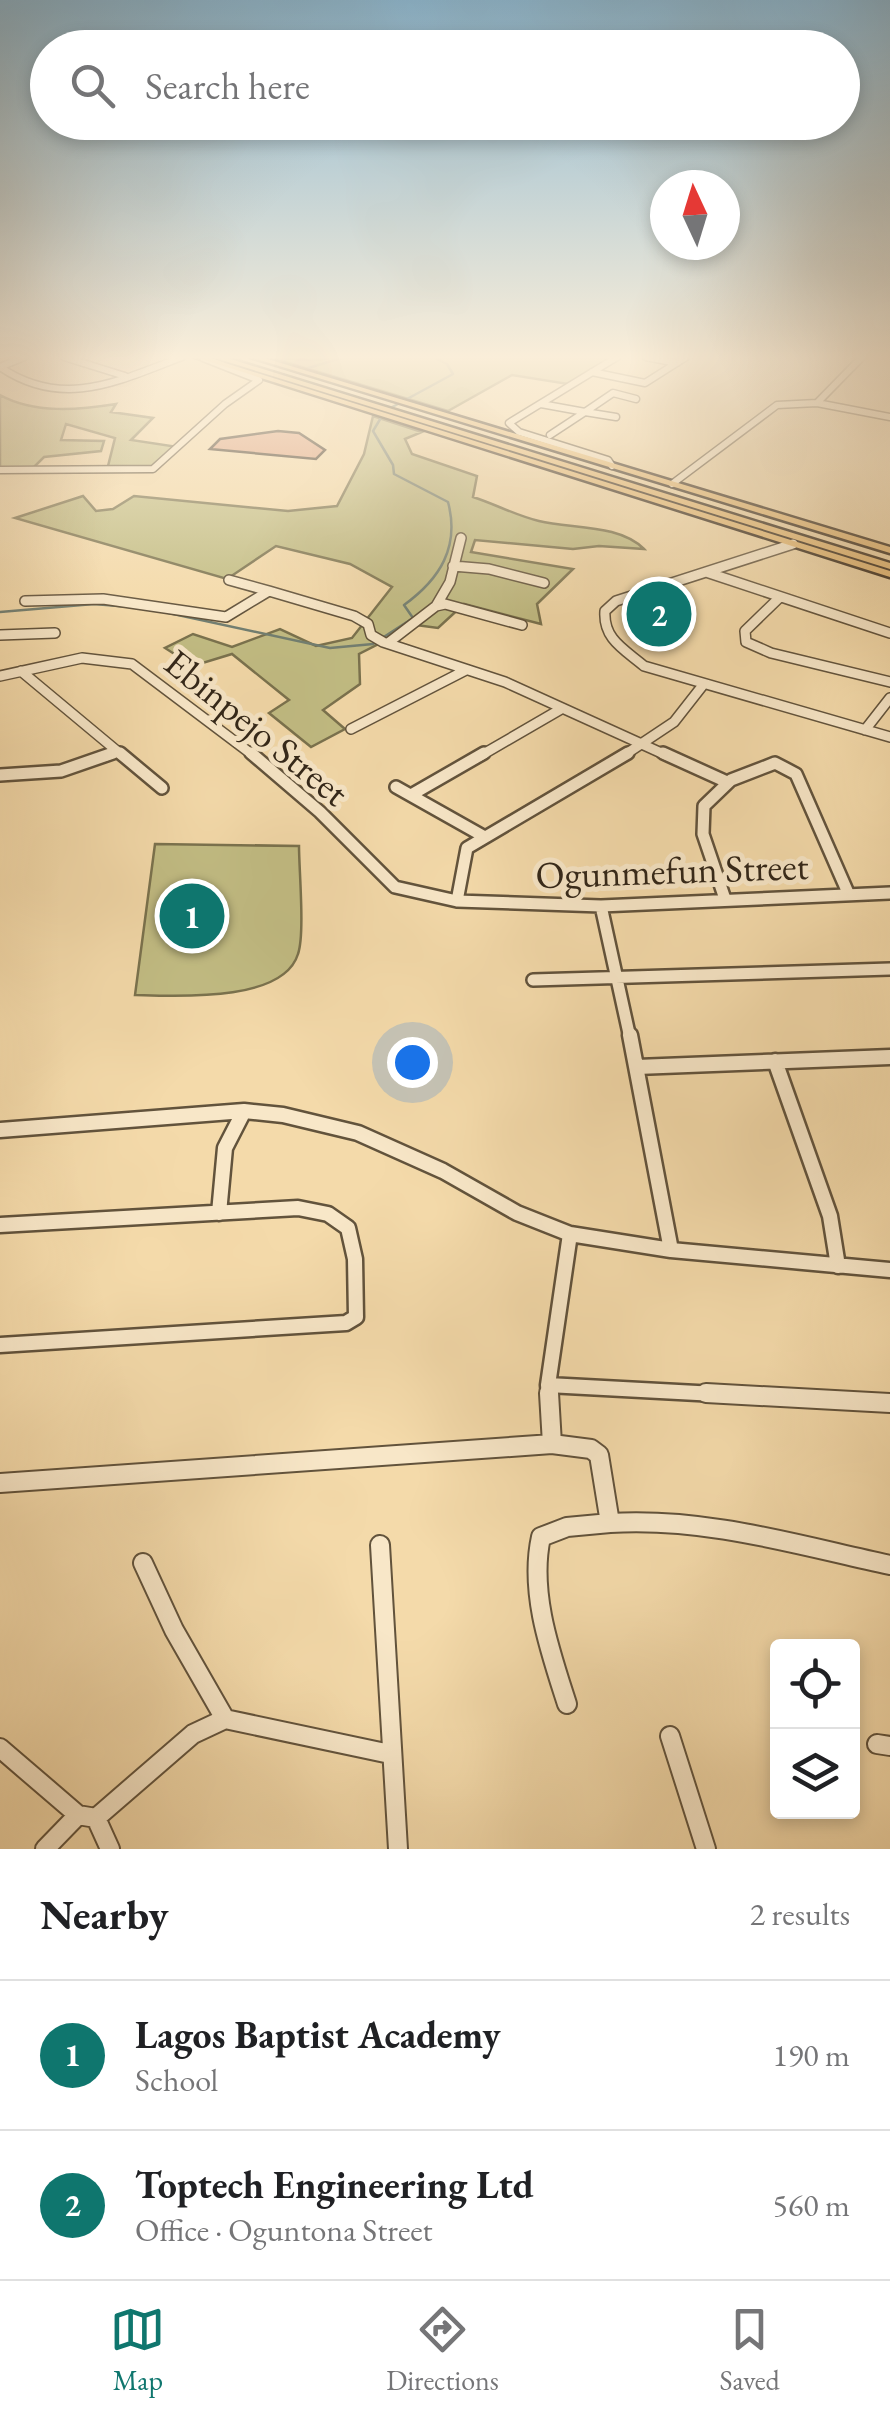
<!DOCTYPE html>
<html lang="en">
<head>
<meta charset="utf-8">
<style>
  :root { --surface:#fff; --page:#f6f6f6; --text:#202124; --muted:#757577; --line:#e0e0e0; --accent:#0f766e }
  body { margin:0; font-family:"EB Garamond",serif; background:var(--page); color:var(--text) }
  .controls { position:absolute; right:30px; bottom:30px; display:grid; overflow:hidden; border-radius:10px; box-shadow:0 5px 15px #0003 }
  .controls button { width:90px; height:90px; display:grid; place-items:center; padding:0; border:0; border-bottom:2px solid var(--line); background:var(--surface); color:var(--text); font:50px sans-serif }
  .compass { position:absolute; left:650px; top:170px; width:90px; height:90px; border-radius:50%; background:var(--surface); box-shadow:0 5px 15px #0003; rotate:356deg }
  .you { position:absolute; left:412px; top:1062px; width:35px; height:35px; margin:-25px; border:8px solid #fff; border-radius:50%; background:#1a73e8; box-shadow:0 0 0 15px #1a73e833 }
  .badge { display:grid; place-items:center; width:65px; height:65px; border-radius:50%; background:var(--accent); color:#fff; font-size:32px; font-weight:700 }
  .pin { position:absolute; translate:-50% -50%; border:5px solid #fff; box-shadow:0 2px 10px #0006 }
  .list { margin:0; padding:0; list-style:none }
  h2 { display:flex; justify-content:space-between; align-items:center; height:130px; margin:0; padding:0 40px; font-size:42px }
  h2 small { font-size:32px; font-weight:400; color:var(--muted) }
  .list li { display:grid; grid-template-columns:65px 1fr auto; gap:30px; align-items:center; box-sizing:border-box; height:150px; padding:0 40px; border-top:2px solid var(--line) }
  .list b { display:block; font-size:38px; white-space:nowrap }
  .list p { margin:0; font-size:32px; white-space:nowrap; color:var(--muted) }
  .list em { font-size:32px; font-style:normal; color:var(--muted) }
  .icon { flex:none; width:55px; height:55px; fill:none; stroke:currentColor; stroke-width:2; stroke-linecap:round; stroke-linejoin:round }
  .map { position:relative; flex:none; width:890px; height:1849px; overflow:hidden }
  .search { position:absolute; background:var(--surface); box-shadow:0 5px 15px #0003; left:30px; right:30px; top:30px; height:110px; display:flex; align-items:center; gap:25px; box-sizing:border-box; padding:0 35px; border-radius:55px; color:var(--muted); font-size:38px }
  .sheet { height:430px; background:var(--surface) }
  nav { display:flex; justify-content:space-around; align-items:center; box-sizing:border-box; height:140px; border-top:2px solid var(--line); background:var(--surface); font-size:28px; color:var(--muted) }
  nav a { display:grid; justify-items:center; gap:5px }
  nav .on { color:var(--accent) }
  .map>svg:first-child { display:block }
  .green { fill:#c2bd84; stroke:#7a724e; stroke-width:2.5 }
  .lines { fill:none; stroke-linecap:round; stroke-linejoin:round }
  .stream { stroke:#727f72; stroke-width:2.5 }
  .building { fill:#de9f7e; stroke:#322618; stroke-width:2.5 }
  .minor-far4-casing { stroke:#62533c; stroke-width:9 }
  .minor-far3-casing { stroke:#62533c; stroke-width:12 }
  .minor-far2-casing { stroke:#62533c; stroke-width:16 }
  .minor-far1-casing { stroke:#62533c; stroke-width:19 }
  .minor-casing { stroke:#62533c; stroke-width:22 }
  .major-casing { stroke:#322618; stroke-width:5 }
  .highway-casing { stroke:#322618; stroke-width:5 }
  .minor-far4 { stroke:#f8e7c8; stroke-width:6 }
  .minor-far3 { stroke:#f8e7c8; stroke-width:9 }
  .minor-far2 { stroke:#f8e7c8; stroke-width:11 }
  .minor-far1 { stroke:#f8e7c8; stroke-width:14 }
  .minor { stroke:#f8e7c8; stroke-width:18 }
  .major { fill:#eabd75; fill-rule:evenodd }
  .highway { fill:#eabd75; fill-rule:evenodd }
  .labels { text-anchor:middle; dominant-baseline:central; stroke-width:10; stroke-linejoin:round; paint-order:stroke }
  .street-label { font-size:38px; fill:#322618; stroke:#f8e7c8 }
</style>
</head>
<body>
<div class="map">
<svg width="890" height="1849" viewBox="0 0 890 1849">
  <rect width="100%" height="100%" fill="#f4daaa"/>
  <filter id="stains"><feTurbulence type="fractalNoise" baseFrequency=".002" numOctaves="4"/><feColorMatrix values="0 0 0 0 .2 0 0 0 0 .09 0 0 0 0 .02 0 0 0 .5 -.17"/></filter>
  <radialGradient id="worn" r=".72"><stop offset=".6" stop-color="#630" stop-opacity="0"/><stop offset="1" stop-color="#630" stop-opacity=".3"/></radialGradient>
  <!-- green -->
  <path class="green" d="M269,357C291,357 310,364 332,357H612L568,384L512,375L448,411Z
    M0,395C35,414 78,410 116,404L111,412L153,418L131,440L178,447L152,469L108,466L115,438L66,424L61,440L104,441L101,451L44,457L34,467L0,469Z
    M373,416L422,432L405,439L412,454L477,476L473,497C495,504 517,516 539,521C572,529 619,524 644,549L599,546L573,549L475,540L471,552L573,569L537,604L541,624L464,604L438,628L416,625L359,654L360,684L323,710L345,729L311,747L269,713L289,700L232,654L193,666L165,648L193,634L232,647L280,629L316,646L352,638L392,587L350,564L276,546L227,579L15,518L83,496L96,511L113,509L134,496L288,511L337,506L364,454Z
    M155,844L299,846C299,870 305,934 298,954C283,1003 175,996 135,995Z"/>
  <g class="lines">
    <!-- stream -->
    <path class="stream" d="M308,368L345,357
      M0,612L94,604L130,607
      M164,612L330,648L373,644L413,618L404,605C440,579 460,547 448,502L394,474L393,465L373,431L385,411L453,374L447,364L433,357"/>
  </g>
  <!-- building -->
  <path class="building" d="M278,431L299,433L325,450L316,459L210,449L220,439Z"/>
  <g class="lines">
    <defs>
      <path id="minor-far4" d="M24,357L0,367C63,410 118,381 182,357
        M64,357L125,376
        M646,357L677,363
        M592,372L645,383L686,357
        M817,403L862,357
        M541,404L585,412L613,393L636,399
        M550,435L585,412L616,417
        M612,466L608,460L519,432L509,423L617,357
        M0,470L153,469L225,404L259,380L203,358
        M672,484L777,405L817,403L890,417"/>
      <path id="minor-far3" d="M793,544L616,601L605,611C603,639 624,649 644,666L890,737
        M453,566L489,569L544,583
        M706,572L890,633
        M229,580L269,591
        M779,598L745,631L746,642L771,653L890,682
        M25,601L103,599L226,617L269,591L354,616L368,624L371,635L383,642L505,682L668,756
        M436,606L450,582L461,538
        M0,635L55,633
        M388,643L436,606L445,604L522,625
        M21,671L123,756
        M0,676L82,658L132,664L254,756
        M351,729L466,670
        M865,730L890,698
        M106,756L116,752
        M480,756L561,709
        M623,756L674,722L703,685"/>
      <path id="minor-far2" d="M120,753L162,788
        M251,753L320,812L395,887L457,901L601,906L890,893
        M663,753L727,782
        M0,775L61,771L113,753
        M396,787L483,836
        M411,795L484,753
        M725,899L703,834L704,806L731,780L775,763L796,774L849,895
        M457,901L467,848L628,753
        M601,906L630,1038
        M533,980L890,969"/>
      <path id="minor-far1" d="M630,1035L671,1250
        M775,1061L830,1216L838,1266
        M637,1067L890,1057
        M0,1130L244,1111L283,1115L358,1133L443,1171L517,1213L570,1234L671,1250L890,1270
        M219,1213L225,1148L244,1111
        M0,1225L298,1208L328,1214L348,1228L355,1259L356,1317L346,1323L0,1345
        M570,1234L548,1385L753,1396
        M548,1385L549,1396"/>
      <path id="minor" d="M549,1393L552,1444
        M706,1393L890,1403
        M0,1483L552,1444L591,1449L599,1455L610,1523C706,1517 797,1545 890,1565
        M380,1545L398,1849
        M143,1563L174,1630L225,1719
        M567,1704C550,1651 529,1592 541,1537L567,1527L610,1523
        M670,1736L706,1849
        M877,1744L890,1746
        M0,1748L78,1815L96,1818L110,1849
        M96,1818L193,1734L225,1719L390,1754
        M45,1849L78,1815"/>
      <path id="major" d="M195,357H206L890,571V577Z
        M250,357H261L890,547V553Z"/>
      <path id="highway" d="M212,357H224L890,563V569Z"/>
    </defs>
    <!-- minor-far4 casing -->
    <use href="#minor-far4" class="minor-far4-casing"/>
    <!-- minor-far3 casing -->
    <use href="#minor-far3" class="minor-far3-casing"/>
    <!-- minor-far2 casing -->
    <use href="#minor-far2" class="minor-far2-casing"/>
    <!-- minor-far1 casing -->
    <use href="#minor-far1" class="minor-far1-casing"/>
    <!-- minor casing -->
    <use href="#minor" class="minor-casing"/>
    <!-- major casing -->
    <use href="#major" class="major-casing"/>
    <!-- highway casing -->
    <use href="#highway" class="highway-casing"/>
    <!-- minor-far4 -->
    <use href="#minor-far4" class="minor-far4"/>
    <!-- minor-far3 -->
    <use href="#minor-far3" class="minor-far3"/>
    <!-- minor-far2 -->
    <use href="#minor-far2" class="minor-far2"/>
    <!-- minor-far1 -->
    <use href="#minor-far1" class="minor-far1"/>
    <!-- minor -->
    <use href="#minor" class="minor"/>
    <!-- major -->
    <use href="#major" class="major"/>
    <!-- highway -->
    <use href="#highway" class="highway"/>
  </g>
  <!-- sky -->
  <linearGradient id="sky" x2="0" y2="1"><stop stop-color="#89b6d1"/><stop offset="0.58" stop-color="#faeed9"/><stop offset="1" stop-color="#faeed9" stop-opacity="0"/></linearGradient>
  <rect width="890" height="616" fill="url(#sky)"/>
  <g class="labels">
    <!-- street labels -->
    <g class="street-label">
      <text transform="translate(257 727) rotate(39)">Ebinpejo Street</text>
      <text transform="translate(672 870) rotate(-2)">Ogunmefun Street</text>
    </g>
  </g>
  <rect width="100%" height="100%" filter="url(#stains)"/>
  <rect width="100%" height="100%" fill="url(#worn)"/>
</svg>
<div class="controls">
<button><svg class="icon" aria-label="locate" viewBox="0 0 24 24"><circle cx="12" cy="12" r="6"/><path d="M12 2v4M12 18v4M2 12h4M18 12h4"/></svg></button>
<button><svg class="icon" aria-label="layers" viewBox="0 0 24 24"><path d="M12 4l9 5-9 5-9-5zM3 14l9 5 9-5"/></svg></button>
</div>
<svg class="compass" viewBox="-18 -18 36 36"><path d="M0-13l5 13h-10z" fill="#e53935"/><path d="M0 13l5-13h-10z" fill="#757577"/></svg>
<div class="you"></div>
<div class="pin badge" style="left:192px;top:916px">1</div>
<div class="pin badge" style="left:659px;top:614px">2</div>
<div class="search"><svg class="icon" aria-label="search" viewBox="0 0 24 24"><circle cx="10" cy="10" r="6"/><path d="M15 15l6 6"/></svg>Search here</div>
</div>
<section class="sheet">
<h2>Nearby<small>2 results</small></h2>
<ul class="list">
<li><span class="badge">1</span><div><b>Lagos Baptist Academy</b><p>School</p></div><em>190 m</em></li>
<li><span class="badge">2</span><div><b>Toptech Engineering Ltd</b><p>Office · Oguntona Street</p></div><em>560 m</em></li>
</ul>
</section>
<nav>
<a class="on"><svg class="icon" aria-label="map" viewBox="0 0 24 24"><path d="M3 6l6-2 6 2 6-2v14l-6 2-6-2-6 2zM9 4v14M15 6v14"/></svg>Map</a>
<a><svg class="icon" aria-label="directions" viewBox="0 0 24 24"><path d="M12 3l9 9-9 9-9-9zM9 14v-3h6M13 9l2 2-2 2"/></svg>Directions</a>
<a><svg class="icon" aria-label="saved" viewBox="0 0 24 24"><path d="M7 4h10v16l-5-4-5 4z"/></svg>Saved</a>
</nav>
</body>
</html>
